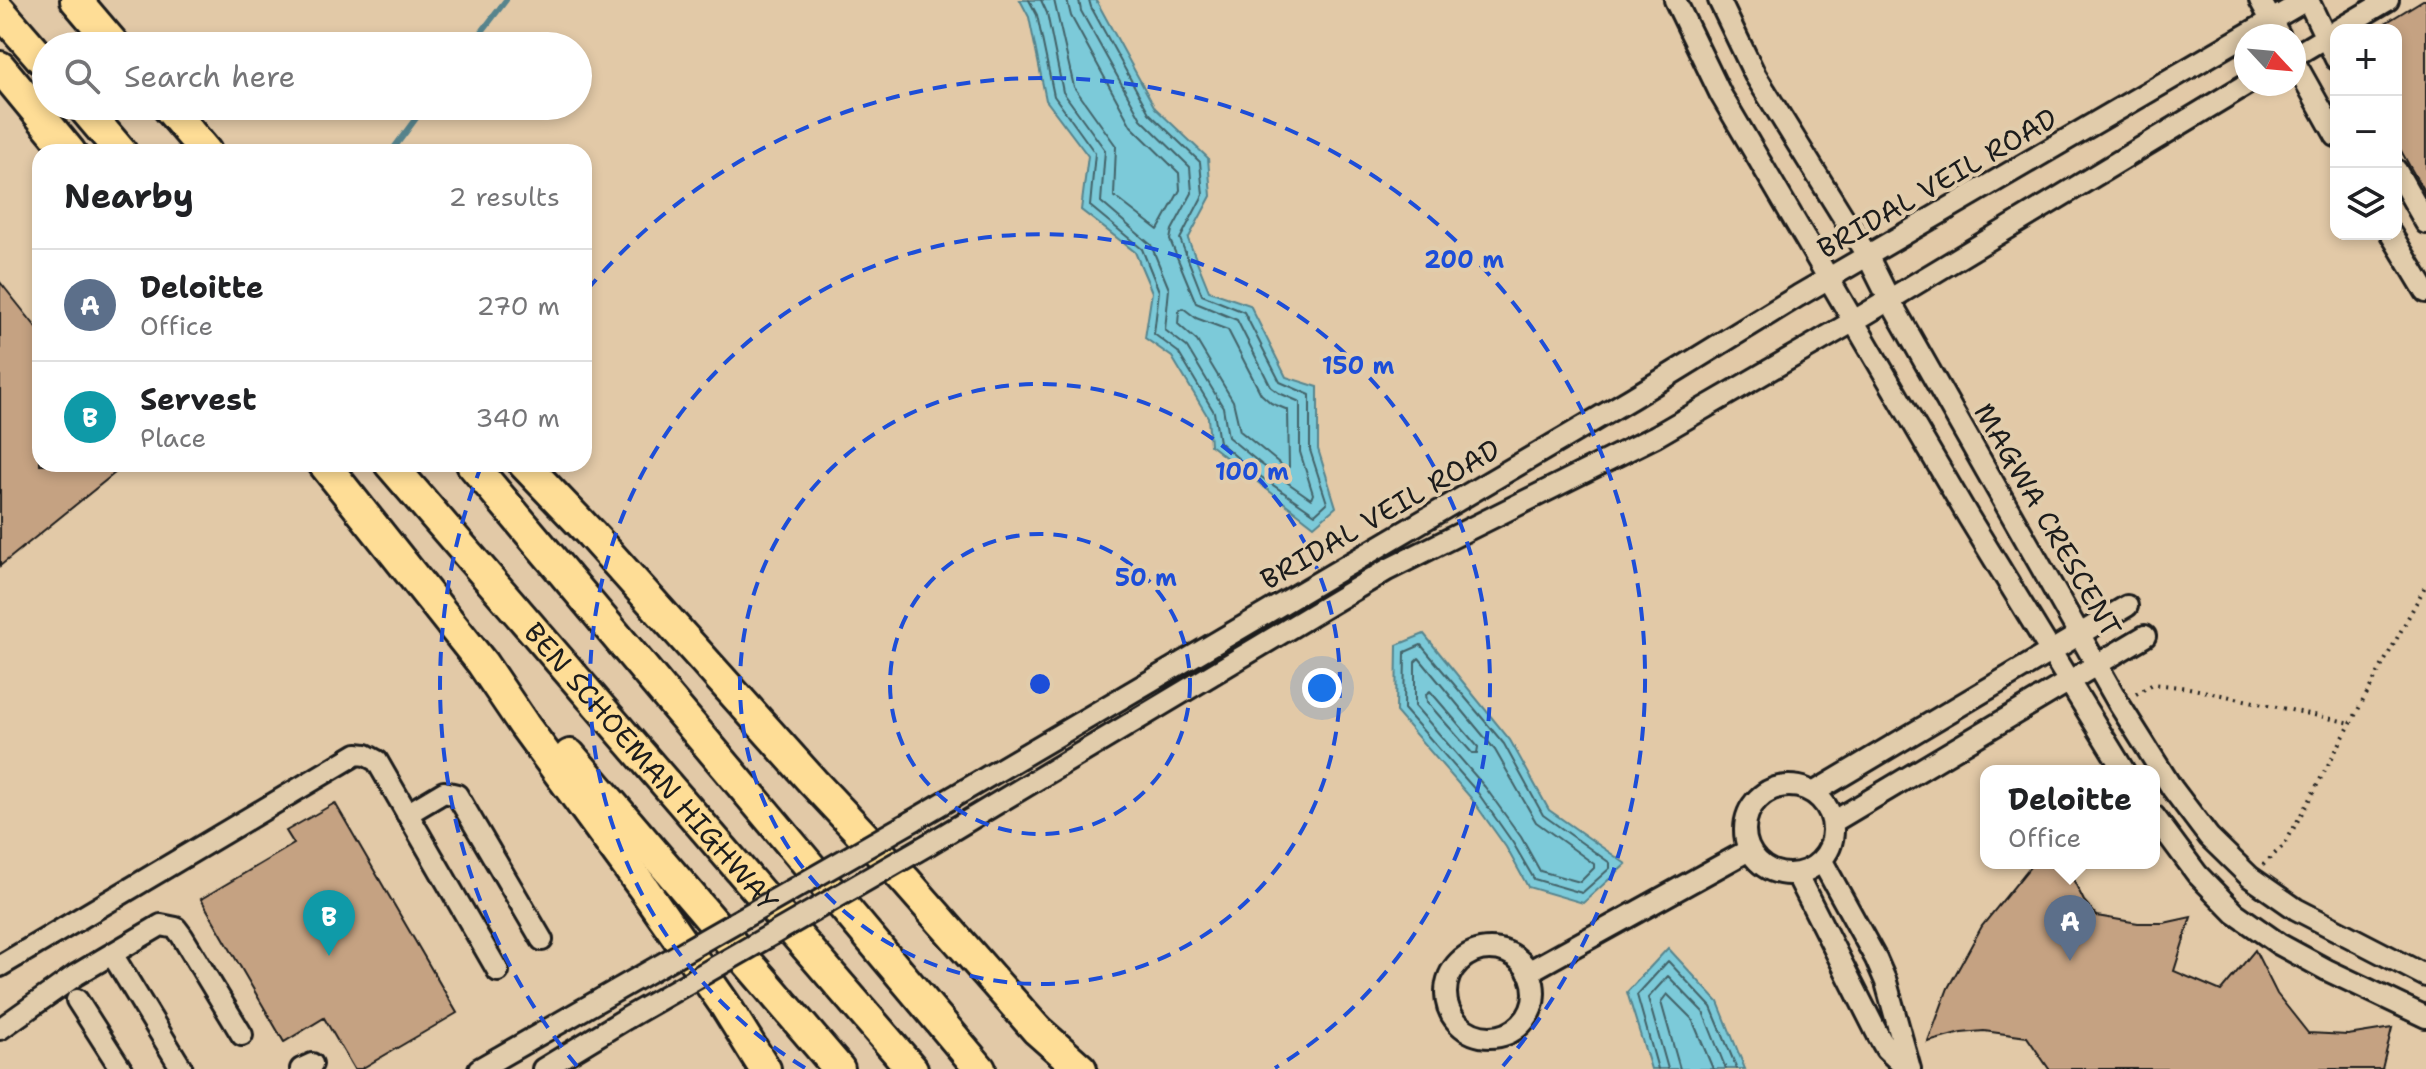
<!DOCTYPE html>
<html lang="en">
<head>
<meta charset="utf-8">
<style>
  :root { --surface:#fff; --page:#f6f6f6; --text:#202124; --muted:#757577; --line:#e0e0e0; --accent:#1f6fb2 }
  body { margin:0; font-family:"Shantell Sans",sans-serif; background:var(--page); color:var(--text) }
  .controls { position:absolute; right:24px; top:24px; display:grid; overflow:hidden; border-radius:16px; box-shadow:0 4px 12px #0003 }
  .controls button { width:72px; height:72px; display:grid; place-items:center; padding:0; border:0; border-bottom:2px solid var(--line); background:var(--surface); color:var(--text); font:40px sans-serif }
  .compass { position:absolute; left:2234px; top:24px; width:72px; height:72px; border-radius:50%; background:var(--surface); box-shadow:0 4px 12px #0003; rotate:116deg }
  .you { position:absolute; left:1322px; top:688px; width:28px; height:28px; margin:-20px; border:6px solid #fff; border-radius:50%; background:#1a73e8; box-shadow:0 0 0 12px #1a73e833 }
  .badge { display:grid; place-items:center; width:52px; height:52px; border-radius:50%; background:var(--accent); color:#fff; font-size:26px; font-weight:700 }
  .pin { position:absolute; translate:-50% -66px; filter:drop-shadow(0 2px 4px #0008) }
  .pin::after { content:''; position:absolute; top:42px; width:28px; height:24px; background:inherit; clip-path:polygon(0 0,100% 0,50% 100%) }
  .popup { position:absolute; left:1980px; top:765px; width:180px; height:104px; box-sizing:border-box; display:grid; place-content:center; border-radius:16px; background:var(--surface); filter:drop-shadow(0 2px 6px #0005); font-size:26px; white-space:nowrap; color:var(--muted) }
  .popup b { font-size:30px; color:var(--text) }
  .popup::after { content:''; position:absolute; left:50%; top:100%; margin-left:-16px; border:16px solid transparent; border-top-color:var(--surface) }
  .list { margin:0; padding:0; list-style:none }
  h2 { display:flex; justify-content:space-between; align-items:center; height:104px; margin:0; padding:0 32px; font-size:34px }
  h2 small { font-size:26px; font-weight:400; color:var(--muted) }
  .list li { display:grid; grid-template-columns:52px 1fr auto; gap:24px; align-items:center; box-sizing:border-box; height:112px; padding:0 32px; border-top:2px solid var(--line) }
  .list b { display:block; font-size:30px; white-space:nowrap }
  .list p { margin:0; font-size:26px; white-space:nowrap; color:var(--muted) }
  .list em { font-size:26px; font-style:normal; color:var(--muted) }
  .icon { flex:none; width:44px; height:44px; fill:none; stroke:currentColor; stroke-width:2; stroke-linecap:round; stroke-linejoin:round }
  .map { position:relative; flex:none; width:2426px; height:1069px; overflow:hidden }
  .search { position:absolute; background:var(--surface); box-shadow:0 4px 12px #0003; left:32px; top:32px; width:560px; height:88px; display:flex; align-items:center; gap:20px; box-sizing:border-box; padding:0 28px; border-radius:44px; color:var(--muted); font-size:30px }
  .panel { position:absolute; background:var(--surface); box-shadow:0 4px 12px #0003; left:32px; top:144px; width:560px; height:328px; border-radius:24px }
  .map>svg:first-child { display:block }
  .water { fill:#7ccad9; stroke:#56848d; stroke-width:2 }
  .lines { fill:none; stroke-linecap:round; stroke-linejoin:round }
  .shore { stroke:#426268; stroke-width:2 }
  .stream { stroke:#56848d; stroke-width:6 }
  .building { fill:#c5a282; stroke:#1c1c1c; stroke-width:2 }
  .minor-casing { stroke:#1c1c1c; stroke-width:26 }
  .highway-casing { stroke:#1c1c1c; stroke-width:36 }
  .path { stroke:#1c1c1c; stroke-width:4; stroke-dasharray:2 6; stroke-linecap:butt }
  .minor { stroke:#e1ccab; stroke-width:20 }
  .highway { stroke:#fedd96; stroke-width:30 }
  .minor-bridge-casing { stroke:#1c1c1c; stroke-width:26; stroke-linecap:butt }
  .minor-bridge { stroke:#e1ccab; stroke-width:20 }
  .ring { fill:none; stroke:#1d4ed8; stroke-width:4; stroke-dasharray:14 10 }
  .labels { text-anchor:middle; dominant-baseline:central; stroke-width:8; stroke-linejoin:round; paint-order:stroke }
  .street-label { font-size:28px; fill:#1c1c1c; stroke:#e1ccab }
  .centre { fill:#1d4ed8; stroke:#e1ccab; stroke-width:4 }
  .ring-label { font-size:24px; text-anchor:middle; font-weight:bold; fill:#1d4ed8; stroke:#e1ccab; stroke-width:8; stroke-linejoin:round; paint-order:stroke }
</style>
</head>
<body>
<div class="map">
<svg width="2426" height="1069" viewBox="0 0 2426 1069">
  <rect width="100%" height="100%" fill="#e2c9a7"/>
  <filter id="ink" filterUnits="userSpaceOnUse"><feTurbulence type="fractalNoise" baseFrequency=".0125" numOctaves="2"/><feDisplacementMap in="SourceGraphic" scale="16" xChannelSelector="R" yChannelSelector="G"/><feConvolveMatrix kernelMatrix="1 2 1 2 8 2 1 2 1" color-interpolation-filters="sRGB"/></filter>
  <g filter="url(#ink)">
    <!-- water -->
    <path class="water" d="M1020,0H1096L1155,108L1208,158L1211,196L1188,239L1209,291L1250,305L1286,377L1318,387V449L1336,507L1314,526L1210,445L1208,417L1172,357L1145,338L1152,292L1135,252L1081,210L1088,156L1046,100L1029,17Z
      M1424,634L1510,740L1549,810L1626,864L1583,903L1528,887L1506,847L1471,798L1396,712L1397,645Z
      M1668,948L1718,1002L1745,1069H1651L1627,992Z"/>
    <g class="lines">
      <!-- shore -->
      <path class="shore" d="M1029,0L1037,15L1054,96L1095,153L1090,206L1142,249L1159,291L1154,334L1178,352L1214,412L1219,442L1254,472L1315,514L1327,503L1310,450V395L1280,382L1244,312L1202,295L1180,239L1203,195L1200,162L1149,113L1091,7L1089,0
        M1041,0L1047,13L1063,92L1105,150L1101,202L1151,245L1169,289L1165,330L1187,347L1223,407L1228,437L1261,464L1311,499L1313,494L1300,452V402L1279,393L1271,387L1237,320L1196,303L1170,240L1172,230L1192,193L1190,167L1141,119L1081,11L1079,0
        M1054,0L1074,87L1116,146L1114,196L1158,230L1180,190L1179,173L1131,126L1071,16L1067,0
        M1183,308L1196,318L1228,330L1261,394L1271,403L1288,410L1289,467H1284L1240,431L1233,401L1197,341L1178,324L1179,311Z
        M1421,645L1504,744L1543,815L1610,863V868L1582,893L1534,879L1513,843L1478,793L1404,709L1405,652Z
        M1419,658L1495,750L1536,822L1594,864V868L1580,882L1540,871L1521,837L1485,787L1415,706V662Z
        M1430,691L1478,747L1477,753H1472L1427,702L1426,694Z
        M1658,1069L1637,995L1668,961L1711,1007L1737,1069
        M1668,1069L1648,998L1668,976L1703,1012L1726,1069
        M1680,1069L1661,1002L1667,994L1692,1019L1713,1069"/>
      <!-- stream -->
      <path class="stream" d="M471,46L506,0
        M391,152L425,106"/>
    </g>
    <!-- building -->
    <path class="building" d="M2423,0H2426V195L2396,142V30H2374Z
      M0,282L40,332V464H126L0,566Z
      M335,803L457,1013L361,1069H354L324,1018L284,1042L201,899L294,844L286,831Z
      M2033,863H2065L2084,901L2097,916L2138,923H2164L2191,917L2174,971L2221,991L2255,950L2277,994L2308,1033L2348,1035L2392,1028L2382,1069H2049L2027,1037L1984,1031L1961,1033L1928,1042L1948,988L1982,926Z"/>
    <g class="lines">
      <defs>
        <path id="minor" d="M1675,0L1721,95L1969,518L2124,771
          M1719,0L1755,75L1868,257L1889,299L2119,704L2172,788L2209,837L2250,877L2296,909L2426,976
          M2260,0L2280,36
          M2308,0L2336,59
          M2294,56L2388,0
          M2294,61L2336,136
          M2396,170L2426,223
          M2391,234L2426,292
          M1745 830a44 44 0 1 1 88 0a44 44 0 1 1-88 0Z
          M1813,793L2127,606
          M407,814L444,792L457,795L542,940
          M2154,816L2197,874L2235,913L2279,944L2327,970L2426,1017
          M914,820L1632,398L1798,296L2306,0
          M1833,822L2145,636
          M929,844L1387,570L1656,436L1854,321L2247,84
          M1822,861L1876,959L1886,982L1910,1069
          M1797,875L1878,1035L1886,1049L1907,1069
          M1446 993a44 44 0 1 1 88 0a44 44 0 1 1-88 0Z
          M112,954L182,1069
          M0,966L357,754L366,755L377,761L498,971
          M1528,972L1749,850
          M77,1000L121,1069
          M0,1029L76,975L161,925L176,928L182,936L242,1035
          M301,1069L312,1064
          M479,1069L603,998
          M543,1069L627,1018"/>
        <g id="highway">
          <path d="M76,0L115,46"/>
          <path d="M0,11L46,64"/>
          <path d="M0,67L70,152"/>
          <path d="M82,106L121,152"/>
          <path d="M167,106L206,152"/>
          <path d="M324,464L482,663L524,725L642,886L725,1005L765,1069"/>
          <path id="s1" d="M390,464L912,1069"/>
          <path d="M472,464L980,1069"/>
          <path d="M524,464L591,534L813,782L905,880L1037,1030L1081,1069"/>
          <path d="M570,755L839,1069"/>
        </g>
      </defs>
      <!-- minor casing -->
      <use href="#minor" class="minor-casing"/>
      <!-- highway casing -->
      <use href="#highway" class="highway-casing"/>
      <!-- path -->
      <path class="path" d="M2136,694L2153,684L2189,688L2351,723
        M2263,865L2285,844L2426,585"/>
      <!-- minor -->
      <use href="#minor" class="minor"/>
      <!-- highway -->
      <use href="#highway" class="highway"/>
      <defs>
        <path id="minor-bridge" d="M603,998L914,820
          M627,1018L929,844"/>
      </defs>
      <!-- minor-bridge casing -->
      <use href="#minor-bridge" class="minor-bridge-casing"/>
      <!-- minor-bridge -->
      <use href="#minor-bridge" class="minor-bridge"/>
    </g>
  </g>
  <!-- distance rings -->
  <g class="ring">
    <circle cx="1040" cy="684" r="150"/>
    <circle cx="1040" cy="684" r="300"/>
    <path d="M805 1068A450 450 0 1 1 1275 1068"/>
    <path d="M577 1066A600 600 0 0 1 482 464M587 290A600 600 0 0 1 1503 1066"/>
  </g>
  <g class="labels">
    <!-- street labels -->
    <g class="street-label">
      <text transform="translate(1937 183) rotate(-30)">BRIDAL VEIL ROAD</text>
      <text transform="translate(1380 514) rotate(-30)">BRIDAL VEIL ROAD</text>
      <text transform="translate(2048 520) rotate(60)">MAGWA CRESCENT</text>
      <text stroke="none"><textPath href="#s1" startOffset="400">BEN SCHOEMAN HIGHWAY</textPath></text>
    </g>
  </g>
  <circle cx="1040" cy="684" r="12" class="centre"/>
  <g class="ring-label">
    <text x="1464" y="268">200 m</text>
    <text x="1358" y="374">150 m</text>
    <text x="1252" y="480">100 m</text>
    <text x="1146" y="586">50 m</text>
  </g>
</svg>
<div class="controls">
<button>+</button>
<button>−</button>
<button><svg class="icon" aria-label="layers" viewBox="0 0 24 24"><path d="M12 4l9 5-9 5-9-5zM3 14l9 5 9-5"/></svg></button>
</div>
<svg class="compass" viewBox="-18 -18 36 36"><path d="M0-13l5 13h-10z" fill="#e53935"/><path d="M0 13l5-13h-10z" fill="#757577"/></svg>
<div class="you"></div>
<div class="pin badge" style="left:2070px;top:961px;background:#5c6f8a">A</div>
<div class="popup"><b>Deloitte</b>Office</div>
<div class="pin badge" style="left:329px;top:956px;background:#0f9aa8">B</div>
<div class="search"><svg class="icon" aria-label="search" viewBox="0 0 24 24"><circle cx="10" cy="10" r="6"/><path d="M15 15l6 6"/></svg>Search here</div>
<section class="panel">
<h2>Nearby<small>2 results</small></h2>
<ul class="list">
<li><span class="badge" style="background:#5c6f8a">A</span><div><b>Deloitte</b><p>Office</p></div><em>270 m</em></li>
<li><span class="badge" style="background:#0f9aa8">B</span><div><b>Servest</b><p>Place</p></div><em>340 m</em></li>
</ul>
</section>
</div>
</body>
</html>
